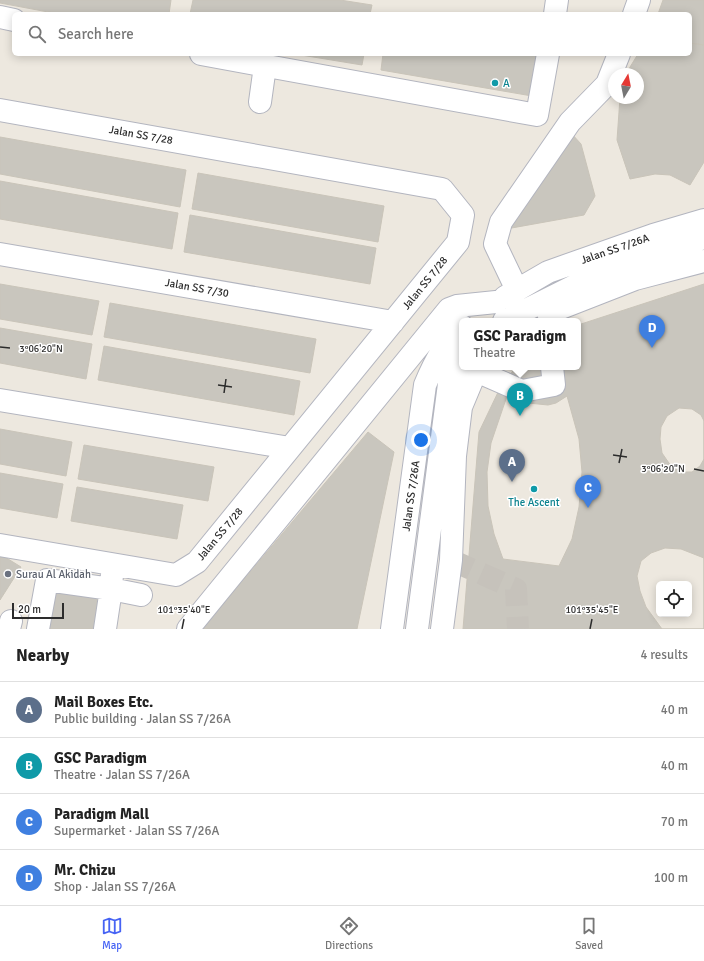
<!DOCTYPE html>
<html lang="en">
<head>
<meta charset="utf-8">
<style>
  :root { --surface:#fff; --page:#f6f6f6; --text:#222; --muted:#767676; --line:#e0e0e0; --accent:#4663f4 }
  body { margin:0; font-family:Signika,sans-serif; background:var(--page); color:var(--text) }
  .controls { position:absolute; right:12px; bottom:12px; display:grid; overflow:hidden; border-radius:6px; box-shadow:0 2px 10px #0003 }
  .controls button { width:36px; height:36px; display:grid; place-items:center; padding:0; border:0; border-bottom:1px solid var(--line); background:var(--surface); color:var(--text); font:20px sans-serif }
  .compass { position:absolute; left:608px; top:68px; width:36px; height:36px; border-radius:50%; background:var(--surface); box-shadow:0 2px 10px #0003; rotate:10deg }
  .scale { position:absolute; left:12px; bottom:10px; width:52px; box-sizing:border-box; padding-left:4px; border:2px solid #2c2c2c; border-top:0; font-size:11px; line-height:14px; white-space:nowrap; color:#2c2c2c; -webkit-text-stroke:3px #fff; paint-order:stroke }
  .you { position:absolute; left:421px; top:440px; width:14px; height:14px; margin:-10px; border:3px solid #fff; border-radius:50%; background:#1a73e8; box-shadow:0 0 0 6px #1a73e833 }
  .badge { display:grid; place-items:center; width:26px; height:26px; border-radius:50%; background:var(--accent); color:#fff; font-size:13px; font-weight:700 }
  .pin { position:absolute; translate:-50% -33px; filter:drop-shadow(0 1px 2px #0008) }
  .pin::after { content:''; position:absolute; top:21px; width:14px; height:12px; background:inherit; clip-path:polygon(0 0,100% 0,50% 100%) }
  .popup { position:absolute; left:459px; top:318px; width:122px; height:52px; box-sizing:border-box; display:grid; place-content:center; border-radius:6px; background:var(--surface); filter:drop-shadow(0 1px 3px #0005); font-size:13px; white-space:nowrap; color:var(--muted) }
  .popup b { font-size:15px; color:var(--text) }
  .popup::after { content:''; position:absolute; left:50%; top:100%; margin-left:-8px; border:8px solid transparent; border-top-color:var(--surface) }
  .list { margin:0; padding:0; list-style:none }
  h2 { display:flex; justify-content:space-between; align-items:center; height:52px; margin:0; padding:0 16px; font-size:17px }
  h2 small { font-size:13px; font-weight:400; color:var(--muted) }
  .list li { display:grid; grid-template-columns:26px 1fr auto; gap:12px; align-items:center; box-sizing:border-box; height:56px; padding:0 16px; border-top:1px solid var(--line) }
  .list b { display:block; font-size:15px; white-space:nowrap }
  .list p { margin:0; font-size:13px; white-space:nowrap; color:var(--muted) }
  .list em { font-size:13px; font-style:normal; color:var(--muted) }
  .icon { flex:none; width:22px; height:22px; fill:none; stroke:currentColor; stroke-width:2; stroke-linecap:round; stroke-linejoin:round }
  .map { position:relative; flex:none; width:704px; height:629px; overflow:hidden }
  .search { position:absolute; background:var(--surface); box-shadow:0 2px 10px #0003; left:12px; right:12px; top:12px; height:44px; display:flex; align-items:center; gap:10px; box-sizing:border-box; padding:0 14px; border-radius:6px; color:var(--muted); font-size:15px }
  .sheet { height:276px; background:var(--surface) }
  nav { display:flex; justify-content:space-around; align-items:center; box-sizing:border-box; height:56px; border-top:1px solid var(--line); background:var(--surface); font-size:11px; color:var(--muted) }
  nav a { display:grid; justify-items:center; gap:2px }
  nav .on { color:var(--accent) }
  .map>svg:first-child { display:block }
  .building { fill:#c9c6be; stroke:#c9c4b9; fill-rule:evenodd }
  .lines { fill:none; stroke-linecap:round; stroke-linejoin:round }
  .minor-tunnel { stroke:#c6c2bb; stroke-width:22; stroke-dasharray:22 11; stroke-linecap:butt }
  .minor-casing { stroke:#b3b5bf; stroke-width:24 }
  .minor { stroke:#fff; stroke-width:22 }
  .ticks { fill:none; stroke:#2c2c2c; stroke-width:1.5 }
  .culture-dot { fill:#0f9aa8; stroke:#fff; stroke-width:1.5 }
  .worship-dot { fill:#6b7280; stroke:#fff; stroke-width:1.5 }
  .labels { text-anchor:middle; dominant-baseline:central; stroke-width:3; stroke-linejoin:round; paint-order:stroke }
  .culture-label { font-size:11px; fill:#0d838f; stroke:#fff; text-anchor:start }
  .street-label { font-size:11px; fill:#2c2c2c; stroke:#fff }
  .worship-label { font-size:11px; fill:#5b616d; stroke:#fff; text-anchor:start }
  .ticks-label { font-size:10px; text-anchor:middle; fill:#2c2c2c; stroke:#fff; stroke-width:3; stroke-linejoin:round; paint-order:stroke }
</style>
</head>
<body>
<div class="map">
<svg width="704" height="629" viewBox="0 0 704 629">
  <rect width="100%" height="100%" fill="#ede8df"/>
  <!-- building -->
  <path class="building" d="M0,0H171L169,14H59L0,3Z
    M193,0H340L372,5L370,14H190Z
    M663,0H704V45L690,43V14H658Z
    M690,43L704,45V162L690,185L670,175L655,174L630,179L617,140L620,98H638V74H626L627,72L638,54H690Z
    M295,54H364L362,65Z
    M383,54H539L532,96L381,70Z
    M571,133L581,144L595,196L584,215L506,229Z
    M0,137L186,170L180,207L0,174Z
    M198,173L384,206L378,242L192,209Z
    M0,181L178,213L172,249L0,219Z
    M190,215L376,248L370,284L184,252Z
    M0,284L99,301L92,335L0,319Z
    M704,284V629H463L479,432L501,386L516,367H578V325ZM659,584H689V614H659Z
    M110,303L316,339L310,373L104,337Z
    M0,328L92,344L86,379L0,363Z
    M104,346L300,381L294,415L98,380Z
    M507,396L518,402L548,405L556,403L567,396L579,439L582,472L579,507L572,539L559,566L503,559L494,534L488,506L487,472L491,443Z
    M679,408L692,409L701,415L704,421V459L700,466L692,472H682L671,466L662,453L660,439L661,427L667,416Z
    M0,429L72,442L66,476L0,464Z
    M368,432L394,452L357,629H202Z
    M84,445L214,467L208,501L78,479Z
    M0,473L63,484L57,518L0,508Z
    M77,487L183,505L177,539L71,521Z
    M665,548L681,549L704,558V629H662L646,607L640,591L637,576L641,561L651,553ZM659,584H689V614H659Z
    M0,554L21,567L0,600Z
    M51,586L107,596L101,629H43Z"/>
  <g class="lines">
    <!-- minor-tunnel -->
    <path class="minor-tunnel" d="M451,560L516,589L518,629"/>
    <defs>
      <path id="minor" d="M555,14L557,0
        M634,14L639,0
        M0,17L14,20
        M201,54L537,115L548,54
        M260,102L265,66
        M0,110L442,189L463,215L458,242L197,562L176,575L0,545
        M0,254L393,322
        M517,290L495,244L501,222L570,122L607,84L619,54
        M505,297L548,272L653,235L704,220
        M548,313L635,279L704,261
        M504,321L616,265L704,238
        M476,371L522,391L554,385L552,367
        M0,400L290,448
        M112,574L111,589L141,595
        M9,629L11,621
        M38,629L47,580L111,589L105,629
        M188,629L449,309L457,306L496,302
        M392,629L425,385C434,363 445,342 462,326
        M417,629L449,384L462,355
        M442,629L451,560L455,456L461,407L476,371L481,367"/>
    </defs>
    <!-- minor casing -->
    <use href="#minor" class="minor-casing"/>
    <!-- minor -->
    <use href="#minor" class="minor"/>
  </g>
  <!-- ticks -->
  <path class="ticks" d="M0,347L10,348M218,385L232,387M224,393L226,379M613,455L627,457M619,463L622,449M694,469L704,471M182,629L184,619M590,629L592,619"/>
  <!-- markers -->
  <g class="culture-dot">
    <circle cx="495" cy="83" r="4"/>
    <circle cx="534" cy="489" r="4"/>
  </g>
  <circle class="worship-dot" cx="8" cy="574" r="4"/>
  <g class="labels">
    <!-- culture labels -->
    <g class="culture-label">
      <text x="503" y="83">A</text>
      <text x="534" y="502" text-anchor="middle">The Ascent</text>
    </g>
    <!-- street labels -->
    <g class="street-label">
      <text transform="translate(141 135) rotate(10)">Jalan SS 7/28</text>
      <text transform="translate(615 249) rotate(-19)">Jalan SS 7/26A</text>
      <text transform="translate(425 283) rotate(-51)">Jalan SS 7/28</text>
      <text transform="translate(197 288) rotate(10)">Jalan SS 7/30</text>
      <text transform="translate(411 496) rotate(-82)">Jalan SS 7/26A</text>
      <text transform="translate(220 534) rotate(-50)">Jalan SS 7/28</text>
    </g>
    <!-- worship labels -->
    <g class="worship-label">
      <text x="16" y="574">Surau Al Akidah</text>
    </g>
  </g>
  <g class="ticks-label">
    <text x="41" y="352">3°06'20"N</text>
    <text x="663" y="472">3°06'20"N</text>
    <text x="184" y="613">101°35'40"E</text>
    <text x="592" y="613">101°35'45"E</text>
  </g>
</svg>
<div class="controls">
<button><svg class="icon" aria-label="locate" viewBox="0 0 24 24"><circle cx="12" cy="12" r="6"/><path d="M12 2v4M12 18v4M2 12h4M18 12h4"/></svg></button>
</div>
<svg class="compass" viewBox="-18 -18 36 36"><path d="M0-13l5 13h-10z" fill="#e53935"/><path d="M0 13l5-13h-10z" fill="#767676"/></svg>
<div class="scale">20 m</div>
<div class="you"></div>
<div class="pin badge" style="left:512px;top:482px;background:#5c6f8a">A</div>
<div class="pin badge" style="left:520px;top:416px;background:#0f9aa8">B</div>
<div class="popup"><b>GSC Paradigm</b>Theatre</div>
<div class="pin badge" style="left:588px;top:508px;background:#3f7fe0">C</div>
<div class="pin badge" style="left:652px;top:348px;background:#3f7fe0">D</div>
<div class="search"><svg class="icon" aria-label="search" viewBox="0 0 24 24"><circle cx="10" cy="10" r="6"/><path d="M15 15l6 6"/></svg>Search here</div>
</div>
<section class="sheet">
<h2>Nearby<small>4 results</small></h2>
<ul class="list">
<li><span class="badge" style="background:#5c6f8a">A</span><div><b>Mail Boxes Etc.</b><p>Public building · Jalan SS 7/26A</p></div><em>40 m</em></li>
<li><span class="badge" style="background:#0f9aa8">B</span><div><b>GSC Paradigm</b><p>Theatre · Jalan SS 7/26A</p></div><em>40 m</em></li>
<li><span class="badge" style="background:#3f7fe0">C</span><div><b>Paradigm Mall</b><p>Supermarket · Jalan SS 7/26A</p></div><em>70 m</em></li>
<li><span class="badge" style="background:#3f7fe0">D</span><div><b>Mr. Chizu</b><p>Shop · Jalan SS 7/26A</p></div><em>100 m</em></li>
</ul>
</section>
<nav>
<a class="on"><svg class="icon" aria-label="map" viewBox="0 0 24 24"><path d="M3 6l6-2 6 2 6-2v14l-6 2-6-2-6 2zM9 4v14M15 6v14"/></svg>Map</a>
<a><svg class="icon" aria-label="directions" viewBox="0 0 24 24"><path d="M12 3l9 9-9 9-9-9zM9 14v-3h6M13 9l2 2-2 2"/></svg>Directions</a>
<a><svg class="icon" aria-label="saved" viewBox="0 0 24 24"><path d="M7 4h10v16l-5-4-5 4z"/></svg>Saved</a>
</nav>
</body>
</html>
